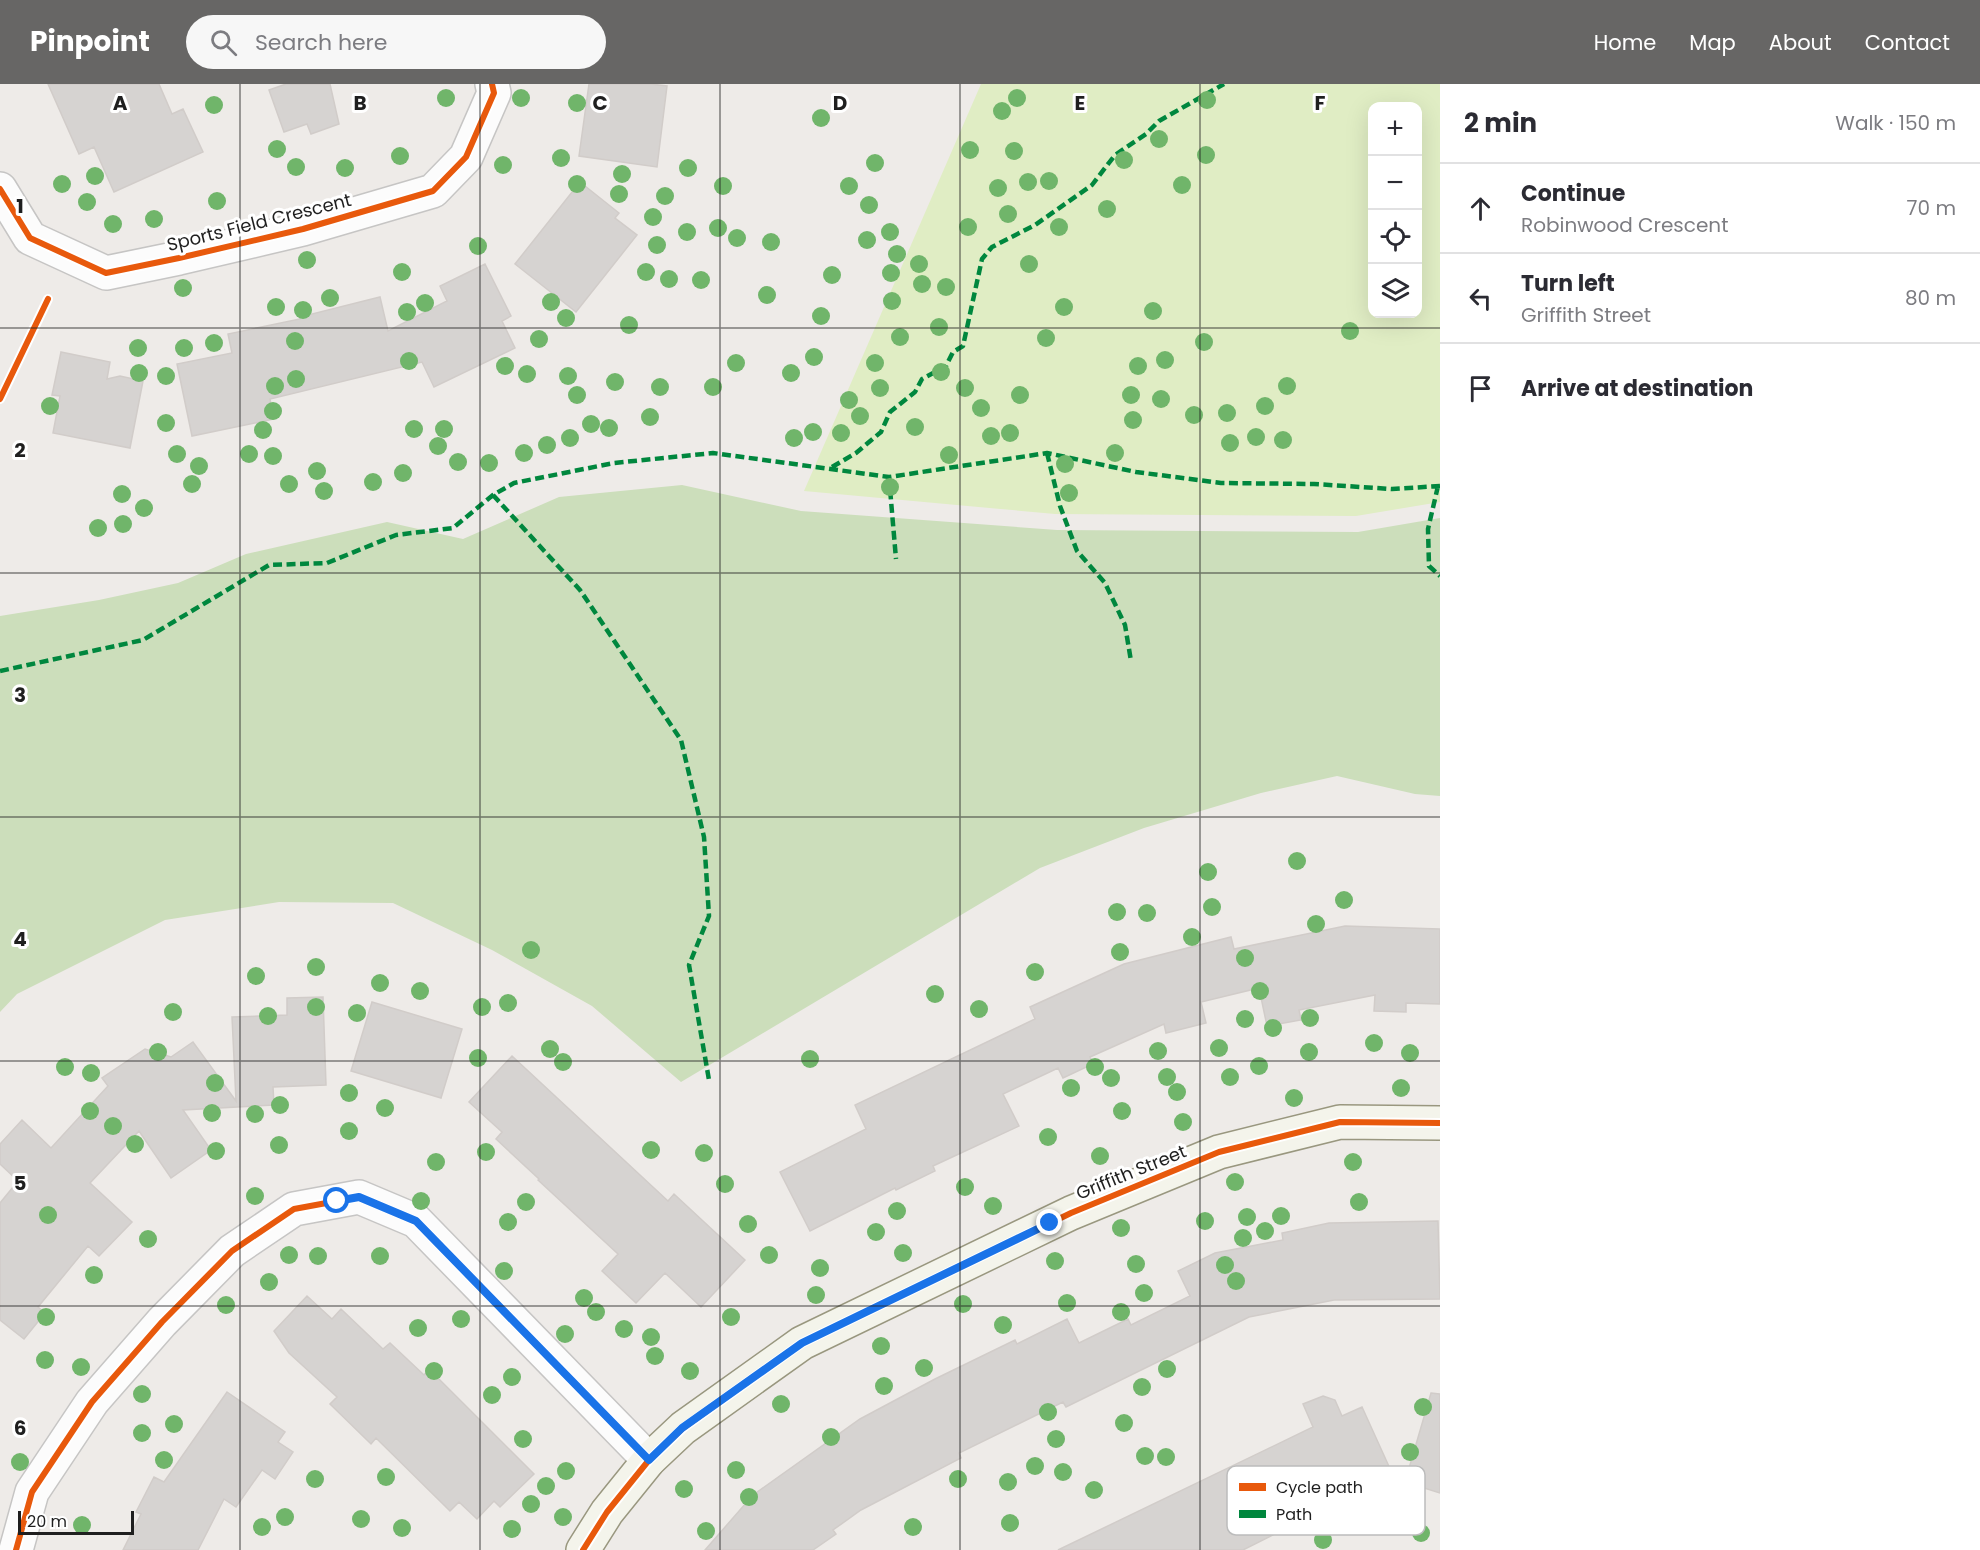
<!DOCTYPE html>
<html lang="en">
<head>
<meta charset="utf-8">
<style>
  :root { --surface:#fff; --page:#f7f7f7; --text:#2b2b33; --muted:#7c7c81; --line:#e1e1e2; --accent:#676665 }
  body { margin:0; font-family:Poppins,sans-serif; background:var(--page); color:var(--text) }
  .controls { position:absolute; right:18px; top:18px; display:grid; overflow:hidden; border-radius:12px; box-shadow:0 6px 24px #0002 }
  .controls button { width:54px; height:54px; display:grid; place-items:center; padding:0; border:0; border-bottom:2px solid var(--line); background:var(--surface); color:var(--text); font:30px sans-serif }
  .scale { position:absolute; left:18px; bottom:15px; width:116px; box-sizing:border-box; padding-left:6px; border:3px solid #1f1f1f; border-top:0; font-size:16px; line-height:21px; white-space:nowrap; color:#1f1f1f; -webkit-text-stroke:4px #fff; paint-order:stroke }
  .stop { position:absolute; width:18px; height:18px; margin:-14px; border:4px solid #1a73e8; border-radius:50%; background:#fff }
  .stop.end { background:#1a73e8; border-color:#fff; box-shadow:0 2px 6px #0008 }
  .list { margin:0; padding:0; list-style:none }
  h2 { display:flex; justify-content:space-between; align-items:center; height:78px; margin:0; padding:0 24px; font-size:26px }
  h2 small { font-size:20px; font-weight:400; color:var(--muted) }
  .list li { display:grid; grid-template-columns:39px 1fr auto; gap:18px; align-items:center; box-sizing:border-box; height:90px; padding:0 24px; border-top:2px solid var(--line) }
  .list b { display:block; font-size:22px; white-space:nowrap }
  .list p { margin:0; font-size:20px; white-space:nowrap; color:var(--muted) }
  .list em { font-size:20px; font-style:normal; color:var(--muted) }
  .icon { flex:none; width:33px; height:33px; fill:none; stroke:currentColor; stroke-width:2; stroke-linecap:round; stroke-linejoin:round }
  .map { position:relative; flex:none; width:1440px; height:1466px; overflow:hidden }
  header { display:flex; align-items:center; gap:36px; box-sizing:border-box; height:84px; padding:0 30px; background:var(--accent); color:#fff }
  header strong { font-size:28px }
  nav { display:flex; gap:33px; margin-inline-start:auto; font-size:21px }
  .search { width:420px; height:54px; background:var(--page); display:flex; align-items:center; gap:15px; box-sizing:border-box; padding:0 21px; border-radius:33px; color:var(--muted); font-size:22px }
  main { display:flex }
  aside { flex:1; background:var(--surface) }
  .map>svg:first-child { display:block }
  .grass { fill:#e0edc4; fill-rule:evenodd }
  .forest { fill:#ccdebb }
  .building { fill:#d6d3d1; stroke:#d1ccc9; stroke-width:1.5 }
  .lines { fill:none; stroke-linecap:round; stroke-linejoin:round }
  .street-casing { stroke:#c6c5c4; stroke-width:36 }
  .secondary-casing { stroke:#99977f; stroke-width:36 }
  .street { stroke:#fcfcfc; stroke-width:33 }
  .secondary { stroke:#f4f4eb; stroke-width:33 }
  .quiet { stroke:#00873e; stroke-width:4.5; stroke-dasharray:9 4.5; stroke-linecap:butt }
  .cycleway-casing { stroke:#fff; stroke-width:10 }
  .cycleway { stroke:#e8590c; stroke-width:6 }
  .tree { fill:#70b56a }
  .route { stroke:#1a73e8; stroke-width:8 }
  .grid { fill:none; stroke:#1f1f1f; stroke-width:1.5; stroke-opacity:0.55 }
  .labels { text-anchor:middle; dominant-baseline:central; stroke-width:6; stroke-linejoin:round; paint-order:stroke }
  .street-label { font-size:18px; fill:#1f1f1f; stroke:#fff }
  .key { fill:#fff; stroke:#bcbcbc; stroke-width:1.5 }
  .key-label { font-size:16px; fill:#1f1f1f }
  .grid-label { font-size:20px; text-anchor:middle; font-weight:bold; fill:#1f1f1f; stroke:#fff; stroke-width:6; stroke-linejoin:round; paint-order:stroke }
</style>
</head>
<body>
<header>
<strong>Pinpoint</strong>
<div class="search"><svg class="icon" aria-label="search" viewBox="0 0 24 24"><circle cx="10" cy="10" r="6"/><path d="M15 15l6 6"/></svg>Search here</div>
<nav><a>Home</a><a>Map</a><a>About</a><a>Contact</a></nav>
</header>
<main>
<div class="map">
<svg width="1440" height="1466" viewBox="0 0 1440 1466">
  <rect width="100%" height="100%" fill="#eeebe8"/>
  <!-- grass -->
  <path class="grass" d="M981,0H1440V418L1356,432L1055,430L804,407ZM1372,22H1418V230H1372Z"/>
  <!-- forest -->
  <path class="forest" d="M682,401L801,427L1057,446L1358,448L1440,434V712L1415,710L1337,692L1261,709L1144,744L1040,784L681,998L592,922L492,866L393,819L279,818L165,836L17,910L0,928V532L99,516L178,499L246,470L387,438L463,455L559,413Z"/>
  <!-- building -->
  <path class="building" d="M48,0H159L172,30L183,25L203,68L114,108L94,63L79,70Z
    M286,0H330L339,40L311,50L307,40L284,48L269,6Z
    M589,0H651L667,2L657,83L579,72Z
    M580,98L619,129L615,134L637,151L576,228L515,180Z
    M485,180L511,232L502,237L515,264L434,303L422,278L270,315L274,335L192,352L177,280L232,269L228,250L300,235V233L380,213L388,247L447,217L440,202Z
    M61,268L110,278L107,295L120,292L143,297L130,364L53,349L60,312L52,311Z
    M1345,842L1440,845V920L1406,919V928L1374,927L1375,911L1299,926L1301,936L1267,942L1259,904L1201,918L1206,939L1166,949L1164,940L1090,973L1093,980L1063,994L1058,984L1003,1010L1019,1042L933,1082L935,1087L896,1106L895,1104L810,1147L780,1088L866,1045L855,1021L1035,935L1030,923L1124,880L1231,853L1234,865Z
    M323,913L326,1001L273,1003L274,1021L183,1026L211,1066L171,1094L139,1047L90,1099L132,1138L99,1172L88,1162L38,1223L45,1229L24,1255L0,1236V1119L18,1097L0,1080V1060L22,1036L51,1064L108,1002L102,994L145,965L171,973L193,958L236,1017L232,933L287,931V914Z
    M372,918L462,945L441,1014L351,987Z
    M512,972L668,1117L674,1110L745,1176L701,1223L665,1189L636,1219L602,1187L618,1170L538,1096L539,1095L496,1055L502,1048L469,1018Z
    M1438,1137L1440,1215L1334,1216L1249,1233L1066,1323L1063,1318L959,1369L961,1374L861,1426L833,1446L836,1450L813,1466H705L753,1411L860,1335L935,1295L1015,1256L1017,1260L1067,1235L1079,1259L1128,1235L1131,1241L1190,1212L1178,1187L1215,1169L1283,1156L1282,1149L1329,1139Z
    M307,1212L332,1235L341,1225L383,1265L390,1259L424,1291L429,1285L534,1390L500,1423L494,1417L477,1435L459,1418L450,1427L376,1354L371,1360L330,1320L337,1313L289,1269L274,1247Z
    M227,1308L285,1348L278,1358L293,1368L275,1395L262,1386L236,1423L224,1415L198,1466H123L141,1430L136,1428L154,1393L164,1398Z
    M1431,1309L1440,1310V1409L1405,1398Z
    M1323,1312L1335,1316L1342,1332L1362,1323L1392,1389L1274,1442L1277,1449L1243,1466H1058L1313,1343L1303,1320Z"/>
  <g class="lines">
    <defs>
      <path id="street" d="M0,105L30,154L106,189L179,174L303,145L433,107L466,73L494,9L492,0
        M16,1466L32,1408L92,1318L162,1238L232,1167L294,1125L359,1113L416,1137L649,1376"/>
      <path id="secondary" d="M583,1466L607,1428L649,1376L683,1344L802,1259L1071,1129L1219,1068L1340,1038L1440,1039"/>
    </defs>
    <!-- street casing -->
    <use href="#street" class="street-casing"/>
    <!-- secondary casing -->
    <use href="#secondary" class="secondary-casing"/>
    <!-- street -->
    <use href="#street" class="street"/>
    <!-- secondary -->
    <use href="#secondary" class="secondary"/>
    <!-- quiet -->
    <path class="quiet" d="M1047,369L1060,422L1077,467L1105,499L1125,541L1131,577
      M832,383L856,369L881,348L890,328L915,308L922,295L946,282L953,268L963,262L982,175L992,163L1035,141L1092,101L1115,71L1146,50L1159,37L1224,0
      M889,393L896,475
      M1438,402L1428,445L1429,482L1440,492
      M493,411L580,506L681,656L704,753L709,832L689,881L709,996
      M0,587L143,556L269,481L327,479L396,451L453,444L493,411L514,399L614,379L713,369L889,393L1047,369L1136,388L1221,399L1314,400L1392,405L1440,402"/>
    <defs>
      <path id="cycleway" d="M0,105L30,154L106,189L179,174L303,145L433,107L466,73L494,9L492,0
        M0,315L48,215
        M16,1466L32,1408L92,1318L162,1238L232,1167L294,1125L359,1113L416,1137L649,1376
        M583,1466L607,1428L649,1376L683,1344L802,1259L1071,1129L1219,1068L1340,1038L1440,1039"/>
    </defs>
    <!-- cycleway casing -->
    <use href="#cycleway" class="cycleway-casing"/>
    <!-- cycleway -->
    <use href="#cycleway" class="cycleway"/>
  </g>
  <!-- trees -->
  <g class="tree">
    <circle cx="446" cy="14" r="9"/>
    <circle cx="521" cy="14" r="9"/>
    <circle cx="1017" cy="14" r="9"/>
    <circle cx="1207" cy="16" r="9"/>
    <circle cx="577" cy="19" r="9"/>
    <circle cx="214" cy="21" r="9"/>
    <circle cx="1002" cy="27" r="9"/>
    <circle cx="821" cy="34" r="9"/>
    <circle cx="1159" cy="55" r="9"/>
    <circle cx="277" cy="65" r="9"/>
    <circle cx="970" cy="66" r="9"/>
    <circle cx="1014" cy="67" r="9"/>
    <circle cx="1206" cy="71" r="9"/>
    <circle cx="400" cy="72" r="9"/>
    <circle cx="561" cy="74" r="9"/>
    <circle cx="1124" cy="76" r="9"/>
    <circle cx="875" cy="79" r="9"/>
    <circle cx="503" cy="81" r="9"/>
    <circle cx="296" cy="83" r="9"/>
    <circle cx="345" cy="84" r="9"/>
    <circle cx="688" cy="84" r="9"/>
    <circle cx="622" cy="90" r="9"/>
    <circle cx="95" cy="92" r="9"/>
    <circle cx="1049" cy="97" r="9"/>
    <circle cx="1028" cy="98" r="9"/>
    <circle cx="62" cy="100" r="9"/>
    <circle cx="577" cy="100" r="9"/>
    <circle cx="1182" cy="101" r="9"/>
    <circle cx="723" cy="102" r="9"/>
    <circle cx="849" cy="102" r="9"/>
    <circle cx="998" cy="104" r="9"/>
    <circle cx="619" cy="110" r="9"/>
    <circle cx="665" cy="112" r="9"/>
    <circle cx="217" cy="117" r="9"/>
    <circle cx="87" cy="118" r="9"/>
    <circle cx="869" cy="121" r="9"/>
    <circle cx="1107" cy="125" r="9"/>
    <circle cx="1008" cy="130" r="9"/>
    <circle cx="653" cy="133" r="9"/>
    <circle cx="154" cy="135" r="9"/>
    <circle cx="113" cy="140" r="9"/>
    <circle cx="968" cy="143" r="9"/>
    <circle cx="1059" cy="143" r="9"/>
    <circle cx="718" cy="144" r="9"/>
    <circle cx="687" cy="148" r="9"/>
    <circle cx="890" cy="148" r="9"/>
    <circle cx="737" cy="154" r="9"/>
    <circle cx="867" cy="156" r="9"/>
    <circle cx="771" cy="158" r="9"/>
    <circle cx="657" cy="161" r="9"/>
    <circle cx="478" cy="162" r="9"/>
    <circle cx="897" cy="170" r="9"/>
    <circle cx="307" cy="176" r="9"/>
    <circle cx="919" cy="180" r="9"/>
    <circle cx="1029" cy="180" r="9"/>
    <circle cx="402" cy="188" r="9"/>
    <circle cx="646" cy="188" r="9"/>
    <circle cx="891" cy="189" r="9"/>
    <circle cx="832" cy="191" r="9"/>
    <circle cx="669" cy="195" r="9"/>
    <circle cx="701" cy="196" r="9"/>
    <circle cx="922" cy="200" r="9"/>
    <circle cx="946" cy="203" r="9"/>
    <circle cx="183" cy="204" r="9"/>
    <circle cx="767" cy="211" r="9"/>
    <circle cx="330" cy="214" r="9"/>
    <circle cx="892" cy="217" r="9"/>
    <circle cx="551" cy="218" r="9"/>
    <circle cx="425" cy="219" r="9"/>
    <circle cx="276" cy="223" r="9"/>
    <circle cx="1064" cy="223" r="9"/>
    <circle cx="303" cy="226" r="9"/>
    <circle cx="1153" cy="227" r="9"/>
    <circle cx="407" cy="228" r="9"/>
    <circle cx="821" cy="232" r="9"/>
    <circle cx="566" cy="234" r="9"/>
    <circle cx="629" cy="241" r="9"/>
    <circle cx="939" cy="243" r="9"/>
    <circle cx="1350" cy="247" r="9"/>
    <circle cx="900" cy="253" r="9"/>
    <circle cx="1046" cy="254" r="9"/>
    <circle cx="539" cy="255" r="9"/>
    <circle cx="295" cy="257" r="9"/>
    <circle cx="1204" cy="258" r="9"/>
    <circle cx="214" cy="259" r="9"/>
    <circle cx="138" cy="264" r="9"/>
    <circle cx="184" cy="264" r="9"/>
    <circle cx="814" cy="273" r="9"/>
    <circle cx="1165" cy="276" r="9"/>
    <circle cx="409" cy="277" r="9"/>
    <circle cx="736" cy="279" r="9"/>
    <circle cx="875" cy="279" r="9"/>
    <circle cx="505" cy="282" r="9"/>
    <circle cx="1138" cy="282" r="9"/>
    <circle cx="941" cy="288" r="9"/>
    <circle cx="139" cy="289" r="9"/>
    <circle cx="791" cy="289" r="9"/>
    <circle cx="527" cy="290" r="9"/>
    <circle cx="166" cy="292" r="9"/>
    <circle cx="568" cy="292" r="9"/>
    <circle cx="296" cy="295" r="9"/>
    <circle cx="615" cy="298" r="9"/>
    <circle cx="275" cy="302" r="9"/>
    <circle cx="1287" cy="302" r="9"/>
    <circle cx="660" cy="303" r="9"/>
    <circle cx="713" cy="303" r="9"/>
    <circle cx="880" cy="304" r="9"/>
    <circle cx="965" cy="304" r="9"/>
    <circle cx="577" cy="311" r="9"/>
    <circle cx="1020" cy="311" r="9"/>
    <circle cx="1131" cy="311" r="9"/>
    <circle cx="1161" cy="315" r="9"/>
    <circle cx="849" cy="316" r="9"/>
    <circle cx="50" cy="322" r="9"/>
    <circle cx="1265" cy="322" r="9"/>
    <circle cx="981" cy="324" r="9"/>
    <circle cx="273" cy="327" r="9"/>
    <circle cx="1227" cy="329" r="9"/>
    <circle cx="1194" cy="331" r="9"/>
    <circle cx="860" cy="332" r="9"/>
    <circle cx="650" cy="333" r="9"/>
    <circle cx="1133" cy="336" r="9"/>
    <circle cx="166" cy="339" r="9"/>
    <circle cx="591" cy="340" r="9"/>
    <circle cx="915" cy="343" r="9"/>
    <circle cx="609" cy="344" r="9"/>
    <circle cx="414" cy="345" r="9"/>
    <circle cx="444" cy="345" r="9"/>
    <circle cx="263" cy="346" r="9"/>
    <circle cx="813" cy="348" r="9"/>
    <circle cx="841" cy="349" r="9"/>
    <circle cx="1010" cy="349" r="9"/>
    <circle cx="991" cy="352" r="9"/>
    <circle cx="1256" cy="353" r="9"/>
    <circle cx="570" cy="354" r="9"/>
    <circle cx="794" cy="354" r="9"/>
    <circle cx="1283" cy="356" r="9"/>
    <circle cx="1230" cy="359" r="9"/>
    <circle cx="547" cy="361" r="9"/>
    <circle cx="438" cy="362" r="9"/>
    <circle cx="524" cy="369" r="9"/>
    <circle cx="1115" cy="369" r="9"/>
    <circle cx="177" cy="370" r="9"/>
    <circle cx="249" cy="370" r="9"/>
    <circle cx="949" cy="371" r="9"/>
    <circle cx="273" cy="372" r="9"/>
    <circle cx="458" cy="378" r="9"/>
    <circle cx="489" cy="379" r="9"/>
    <circle cx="1065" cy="380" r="9"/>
    <circle cx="199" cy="382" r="9"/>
    <circle cx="317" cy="387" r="9"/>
    <circle cx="403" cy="389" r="9"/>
    <circle cx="373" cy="398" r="9"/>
    <circle cx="192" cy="400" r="9"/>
    <circle cx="289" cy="400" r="9"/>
    <circle cx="890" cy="403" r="9"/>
    <circle cx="324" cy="407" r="9"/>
    <circle cx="1069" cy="409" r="9"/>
    <circle cx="122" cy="410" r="9"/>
    <circle cx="144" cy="424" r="9"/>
    <circle cx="123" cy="440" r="9"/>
    <circle cx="98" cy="444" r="9"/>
    <circle cx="1297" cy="777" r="9"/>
    <circle cx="1208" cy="788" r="9"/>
    <circle cx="1344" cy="816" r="9"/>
    <circle cx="1212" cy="823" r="9"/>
    <circle cx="1117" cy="828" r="9"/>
    <circle cx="1147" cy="829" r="9"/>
    <circle cx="1316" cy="840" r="9"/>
    <circle cx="1192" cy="853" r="9"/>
    <circle cx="531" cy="866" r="9"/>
    <circle cx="1120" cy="868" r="9"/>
    <circle cx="1245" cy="874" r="9"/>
    <circle cx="316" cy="883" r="9"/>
    <circle cx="1035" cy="888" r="9"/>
    <circle cx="256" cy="892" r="9"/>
    <circle cx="380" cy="899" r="9"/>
    <circle cx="420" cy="907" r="9"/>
    <circle cx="1260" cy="907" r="9"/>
    <circle cx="935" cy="910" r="9"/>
    <circle cx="508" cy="919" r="9"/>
    <circle cx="316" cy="923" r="9"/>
    <circle cx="482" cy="923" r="9"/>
    <circle cx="979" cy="925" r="9"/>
    <circle cx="173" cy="928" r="9"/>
    <circle cx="357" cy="929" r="9"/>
    <circle cx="268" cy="932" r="9"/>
    <circle cx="1310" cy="934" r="9"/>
    <circle cx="1245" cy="935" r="9"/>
    <circle cx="1273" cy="944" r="9"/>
    <circle cx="1374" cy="959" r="9"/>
    <circle cx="1219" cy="964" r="9"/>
    <circle cx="550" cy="965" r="9"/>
    <circle cx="1158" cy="967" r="9"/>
    <circle cx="158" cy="968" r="9"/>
    <circle cx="1309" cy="968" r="9"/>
    <circle cx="1410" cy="969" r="9"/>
    <circle cx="478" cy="974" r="9"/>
    <circle cx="810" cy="975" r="9"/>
    <circle cx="563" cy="978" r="9"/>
    <circle cx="1259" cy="982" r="9"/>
    <circle cx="65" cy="983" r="9"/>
    <circle cx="1095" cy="983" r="9"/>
    <circle cx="91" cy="989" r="9"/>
    <circle cx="1167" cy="993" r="9"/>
    <circle cx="1230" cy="993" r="9"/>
    <circle cx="1111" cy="994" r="9"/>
    <circle cx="215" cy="999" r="9"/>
    <circle cx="1071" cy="1004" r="9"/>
    <circle cx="1401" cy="1004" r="9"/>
    <circle cx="1177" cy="1008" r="9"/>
    <circle cx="349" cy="1009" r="9"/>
    <circle cx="1294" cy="1014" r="9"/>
    <circle cx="280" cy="1021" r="9"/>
    <circle cx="385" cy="1024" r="9"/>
    <circle cx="90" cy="1027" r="9"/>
    <circle cx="1122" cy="1027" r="9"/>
    <circle cx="212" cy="1029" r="9"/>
    <circle cx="255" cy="1030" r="9"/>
    <circle cx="1183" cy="1038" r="9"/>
    <circle cx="113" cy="1042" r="9"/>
    <circle cx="349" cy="1047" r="9"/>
    <circle cx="1048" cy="1053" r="9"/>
    <circle cx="135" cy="1060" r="9"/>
    <circle cx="279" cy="1061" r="9"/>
    <circle cx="651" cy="1066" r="9"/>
    <circle cx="216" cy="1067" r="9"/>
    <circle cx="486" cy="1068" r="9"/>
    <circle cx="704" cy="1069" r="9"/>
    <circle cx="1100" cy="1072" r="9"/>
    <circle cx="436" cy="1078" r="9"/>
    <circle cx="1353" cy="1078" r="9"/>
    <circle cx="1235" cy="1098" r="9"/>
    <circle cx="725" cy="1100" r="9"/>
    <circle cx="965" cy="1103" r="9"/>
    <circle cx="255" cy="1112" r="9"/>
    <circle cx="421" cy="1117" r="9"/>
    <circle cx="526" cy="1118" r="9"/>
    <circle cx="1359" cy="1118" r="9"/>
    <circle cx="993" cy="1122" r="9"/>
    <circle cx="897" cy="1127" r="9"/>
    <circle cx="48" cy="1131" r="9"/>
    <circle cx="1281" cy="1132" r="9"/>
    <circle cx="1247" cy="1133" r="9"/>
    <circle cx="1205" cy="1137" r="9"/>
    <circle cx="508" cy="1138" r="9"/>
    <circle cx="748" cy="1140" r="9"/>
    <circle cx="1121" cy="1144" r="9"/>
    <circle cx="1265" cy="1147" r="9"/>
    <circle cx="876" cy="1148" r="9"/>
    <circle cx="1243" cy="1154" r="9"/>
    <circle cx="148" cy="1155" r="9"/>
    <circle cx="903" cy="1169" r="9"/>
    <circle cx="289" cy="1171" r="9"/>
    <circle cx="769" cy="1171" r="9"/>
    <circle cx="318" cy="1172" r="9"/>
    <circle cx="380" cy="1172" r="9"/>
    <circle cx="1055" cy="1177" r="9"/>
    <circle cx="1136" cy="1180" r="9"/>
    <circle cx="1225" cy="1181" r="9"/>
    <circle cx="820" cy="1184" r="9"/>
    <circle cx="504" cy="1187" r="9"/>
    <circle cx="94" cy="1191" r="9"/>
    <circle cx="1236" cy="1197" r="9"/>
    <circle cx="269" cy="1198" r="9"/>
    <circle cx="1144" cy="1209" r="9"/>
    <circle cx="816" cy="1211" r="9"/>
    <circle cx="584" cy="1214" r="9"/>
    <circle cx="1067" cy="1219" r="9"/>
    <circle cx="963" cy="1220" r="9"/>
    <circle cx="226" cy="1221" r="9"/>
    <circle cx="596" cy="1228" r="9"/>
    <circle cx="1121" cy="1228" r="9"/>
    <circle cx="46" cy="1233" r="9"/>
    <circle cx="731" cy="1233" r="9"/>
    <circle cx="461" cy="1235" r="9"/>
    <circle cx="1003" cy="1241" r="9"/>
    <circle cx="418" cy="1244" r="9"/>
    <circle cx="624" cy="1245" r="9"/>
    <circle cx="565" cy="1250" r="9"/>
    <circle cx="651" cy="1253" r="9"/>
    <circle cx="881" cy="1262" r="9"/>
    <circle cx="655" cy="1272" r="9"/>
    <circle cx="45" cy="1276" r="9"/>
    <circle cx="81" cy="1283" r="9"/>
    <circle cx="924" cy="1284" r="9"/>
    <circle cx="1167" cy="1285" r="9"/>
    <circle cx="434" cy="1287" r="9"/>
    <circle cx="690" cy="1287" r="9"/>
    <circle cx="512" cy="1293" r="9"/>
    <circle cx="884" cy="1302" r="9"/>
    <circle cx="1142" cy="1303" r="9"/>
    <circle cx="142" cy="1310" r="9"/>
    <circle cx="492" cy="1311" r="9"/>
    <circle cx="781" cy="1320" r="9"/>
    <circle cx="1423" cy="1323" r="9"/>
    <circle cx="1048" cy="1328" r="9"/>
    <circle cx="1124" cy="1339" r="9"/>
    <circle cx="174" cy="1340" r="9"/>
    <circle cx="142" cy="1349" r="9"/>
    <circle cx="831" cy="1353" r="9"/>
    <circle cx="523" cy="1355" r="9"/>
    <circle cx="1056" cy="1355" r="9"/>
    <circle cx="1410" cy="1368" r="9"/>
    <circle cx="1145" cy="1372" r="9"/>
    <circle cx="1166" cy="1373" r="9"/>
    <circle cx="164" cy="1376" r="9"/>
    <circle cx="20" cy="1378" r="9"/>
    <circle cx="1035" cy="1382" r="9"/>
    <circle cx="736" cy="1386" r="9"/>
    <circle cx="566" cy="1387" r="9"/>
    <circle cx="1063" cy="1388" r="9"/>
    <circle cx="386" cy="1393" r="9"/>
    <circle cx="315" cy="1395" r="9"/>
    <circle cx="958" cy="1395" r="9"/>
    <circle cx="1008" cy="1398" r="9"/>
    <circle cx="546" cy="1402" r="9"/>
    <circle cx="684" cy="1405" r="9"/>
    <circle cx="1094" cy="1406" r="9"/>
    <circle cx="749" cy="1413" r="9"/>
    <circle cx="531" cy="1420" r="9"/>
    <circle cx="285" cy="1433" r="9"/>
    <circle cx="563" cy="1433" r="9"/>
    <circle cx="361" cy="1435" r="9"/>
    <circle cx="1010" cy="1439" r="9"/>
    <circle cx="82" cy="1441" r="9"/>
    <circle cx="262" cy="1443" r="9"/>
    <circle cx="913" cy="1443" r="9"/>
    <circle cx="402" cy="1444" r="9"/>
    <circle cx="512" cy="1445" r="9"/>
    <circle cx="706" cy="1447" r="9"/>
    <circle cx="1421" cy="1449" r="9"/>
    <circle cx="1323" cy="1456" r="9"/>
  </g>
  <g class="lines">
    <!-- route -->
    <path class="route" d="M337,1117L359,1113L416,1137L649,1376L682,1344L802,1259L1050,1139"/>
  </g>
  <!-- grid -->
  <path class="grid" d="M240,0V1466M480,0V1466M720,0V1466M960,0V1466M1200,0V1466M0,244H1440M0,489H1440M0,733H1440M0,977H1440M0,1222H1440"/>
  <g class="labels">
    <!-- street labels -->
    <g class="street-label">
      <text transform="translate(259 138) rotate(-14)">Sports Field Crescent</text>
      <text transform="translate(1131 1088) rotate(-22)">Griffith Street</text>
    </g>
  </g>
  <!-- legend -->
  <rect x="1227" y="1382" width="198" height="69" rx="9" class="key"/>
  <rect x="1239" y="1399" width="27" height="8" fill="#e8590c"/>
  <rect x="1239" y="1426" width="27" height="8" fill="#00873e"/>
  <g class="key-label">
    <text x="1276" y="1409">Cycle path</text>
    <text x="1276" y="1436">Path</text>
  </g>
  <g class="grid-label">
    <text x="120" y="26">A</text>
    <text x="360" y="26">B</text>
    <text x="600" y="26">C</text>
    <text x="840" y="26">D</text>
    <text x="1080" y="26">E</text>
    <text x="1320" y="26">F</text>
    <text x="20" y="129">1</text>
    <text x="20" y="373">2</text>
    <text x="20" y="618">3</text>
    <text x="20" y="862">4</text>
    <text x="20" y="1106">5</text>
    <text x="20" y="1351">6</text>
  </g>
</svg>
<div class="controls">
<button>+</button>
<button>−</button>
<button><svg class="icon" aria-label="locate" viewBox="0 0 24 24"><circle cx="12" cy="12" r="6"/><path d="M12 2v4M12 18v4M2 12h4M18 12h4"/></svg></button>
<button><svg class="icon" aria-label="layers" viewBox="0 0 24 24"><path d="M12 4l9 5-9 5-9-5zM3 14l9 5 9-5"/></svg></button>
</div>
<div class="scale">20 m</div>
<div class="stop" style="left:337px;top:1117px"></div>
<div class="stop end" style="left:1050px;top:1139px"></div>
</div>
<aside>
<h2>2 min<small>Walk · 150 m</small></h2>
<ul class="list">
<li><svg class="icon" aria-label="ahead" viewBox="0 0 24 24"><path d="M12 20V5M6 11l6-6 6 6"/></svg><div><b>Continue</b><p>Robinwood Crescent</p></div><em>70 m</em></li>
<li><svg class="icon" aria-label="left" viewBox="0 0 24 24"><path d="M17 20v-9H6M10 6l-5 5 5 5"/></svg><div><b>Turn left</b><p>Griffith Street</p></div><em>80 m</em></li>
<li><svg class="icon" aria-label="arrive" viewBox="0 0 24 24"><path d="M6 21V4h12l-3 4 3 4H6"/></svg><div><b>Arrive at destination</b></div></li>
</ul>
</aside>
</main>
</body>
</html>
